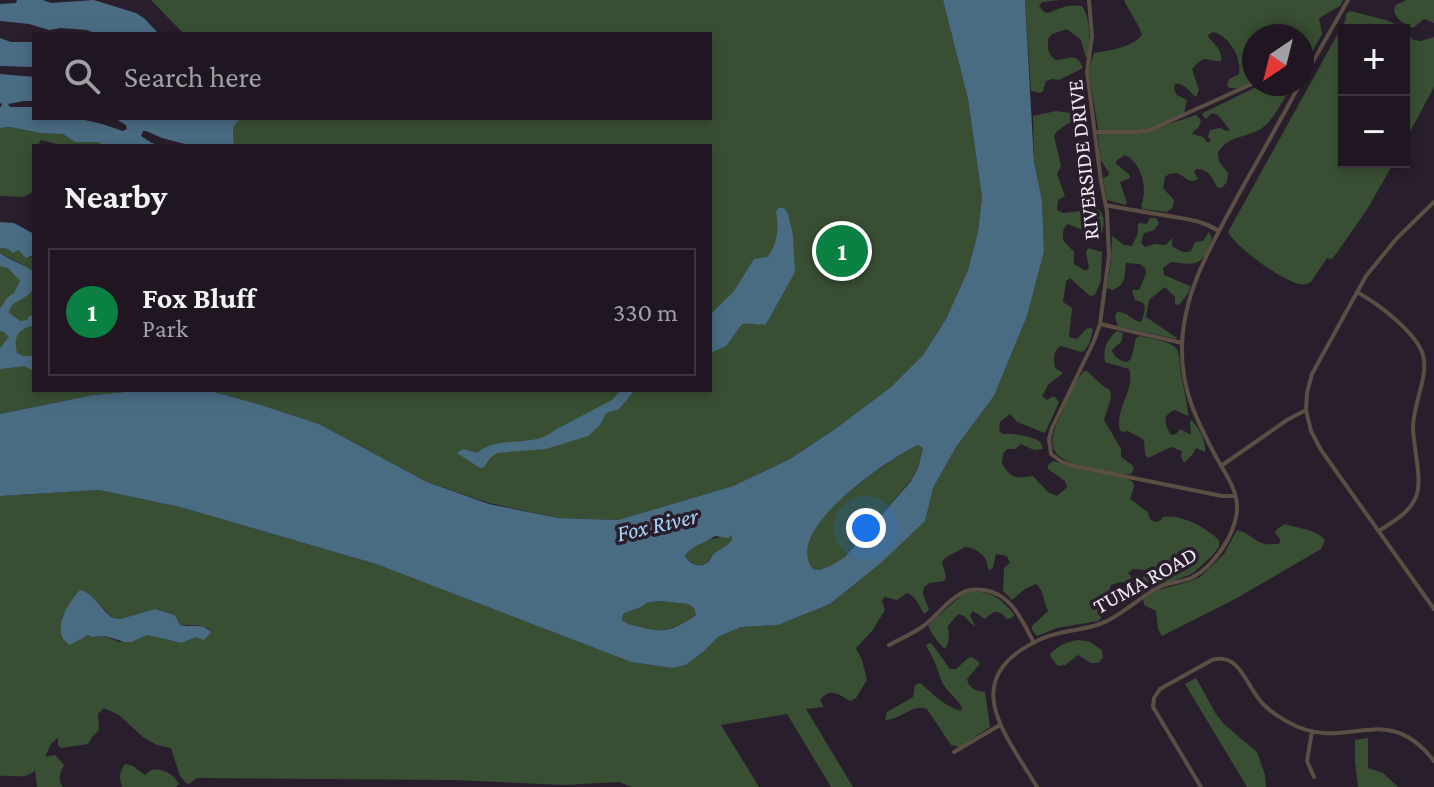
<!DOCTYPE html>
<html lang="en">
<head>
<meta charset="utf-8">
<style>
  :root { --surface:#1f1621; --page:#271f2a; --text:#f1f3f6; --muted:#a19fa5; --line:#3c353f; --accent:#0b8043 }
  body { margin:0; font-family:"Crimson Pro",serif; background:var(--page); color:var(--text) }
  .controls { position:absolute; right:24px; top:24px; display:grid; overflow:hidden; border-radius:0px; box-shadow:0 4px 12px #0003 }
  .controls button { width:72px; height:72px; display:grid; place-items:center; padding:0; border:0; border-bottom:2px solid var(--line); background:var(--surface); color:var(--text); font:40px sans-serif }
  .compass { position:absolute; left:1242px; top:24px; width:72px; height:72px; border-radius:50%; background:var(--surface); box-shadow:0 4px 12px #0003; rotate:215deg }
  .you { position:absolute; left:866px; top:528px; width:28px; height:28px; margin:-20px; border:6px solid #fff; border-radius:50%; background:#1a73e8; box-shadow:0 0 0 12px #1a73e833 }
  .badge { display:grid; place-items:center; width:52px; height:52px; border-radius:50%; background:var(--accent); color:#fff; font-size:26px; font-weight:700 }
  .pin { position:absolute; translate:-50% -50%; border:4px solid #fff; box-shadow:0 2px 8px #0006 }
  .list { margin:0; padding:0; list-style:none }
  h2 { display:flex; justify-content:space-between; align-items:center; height:104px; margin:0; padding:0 32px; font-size:34px }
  h2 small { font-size:26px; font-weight:400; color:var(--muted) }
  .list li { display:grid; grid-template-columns:52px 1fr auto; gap:24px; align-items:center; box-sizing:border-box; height:128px; margin:0 16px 16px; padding:0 16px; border:2px solid var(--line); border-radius:0px }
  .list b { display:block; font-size:30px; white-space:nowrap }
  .list p { margin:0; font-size:26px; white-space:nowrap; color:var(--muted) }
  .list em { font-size:26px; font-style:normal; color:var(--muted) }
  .icon { flex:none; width:44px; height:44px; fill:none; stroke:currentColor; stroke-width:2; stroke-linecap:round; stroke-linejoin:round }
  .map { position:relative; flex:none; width:1434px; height:787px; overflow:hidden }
  .search { position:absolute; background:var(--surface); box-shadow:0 4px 12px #0003; left:32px; top:32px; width:680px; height:88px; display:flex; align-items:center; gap:20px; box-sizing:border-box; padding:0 28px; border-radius:0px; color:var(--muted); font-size:30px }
  .panel { position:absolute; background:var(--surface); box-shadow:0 4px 12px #0003; left:32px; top:144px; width:680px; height:248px; border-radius:0px }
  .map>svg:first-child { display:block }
  .green { fill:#394f33; fill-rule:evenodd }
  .water { fill:#4a6c83; fill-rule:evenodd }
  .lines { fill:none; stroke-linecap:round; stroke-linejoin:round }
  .minor { stroke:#5b4f44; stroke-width:4 }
  .labels { text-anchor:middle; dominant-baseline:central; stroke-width:7; stroke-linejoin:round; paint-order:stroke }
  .street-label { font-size:22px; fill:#f1e9f3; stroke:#291e2c }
  .water-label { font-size:24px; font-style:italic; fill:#a7d5f6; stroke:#291e2c }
</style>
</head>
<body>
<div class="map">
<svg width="1434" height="787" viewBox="0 0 1434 787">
  <rect width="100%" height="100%" fill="#291e2c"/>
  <!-- green -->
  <path class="green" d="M151,0H943L968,99L982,197L978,232L968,270L946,319L923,355L891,387L835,429L790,459L733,486L618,520L558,518L489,503L427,482L319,424L261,405L207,390H710V146H234L233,128L237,122L244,118H710V34H184Z
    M1025,0H1059L1042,2L1039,6L1044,12L1048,13C1061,8 1068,4 1082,6C1091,19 1090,41 1088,56L1086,58L1081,40L1067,29L1052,34L1048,39C1048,49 1047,54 1056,60C1071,59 1076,52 1083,68L1059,80L1052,79L1046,81L1043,91L1040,93L1031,91Z
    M1124,0H1343L1340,6L1319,18L1322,34L1303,69L1302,36H1282L1284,30L1282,26C1271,27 1264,36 1254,36L1248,44L1249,60L1254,65V81C1244,86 1237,92 1227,86L1229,79L1239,74C1242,59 1230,36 1213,32L1208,35L1209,38C1215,45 1223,51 1221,61C1205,62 1207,52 1192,69L1199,90L1196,97C1189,92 1184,82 1175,84L1174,89L1177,95L1187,100L1184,113L1156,126L1140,130H1100L1098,129L1089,73L1090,65L1094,53C1111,50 1131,48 1142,35C1139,24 1129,12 1124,0Z
    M1407,0H1434V23L1424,19L1413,28C1406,25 1389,16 1396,5C1397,4 1406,0 1407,0Z
    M1350,11L1386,20L1404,28L1413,40L1421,41L1434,37V87L1404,143V30H1344V162H1394L1368,208L1336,254L1332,259L1327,258L1311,282C1306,284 1305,285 1299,284C1281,280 1237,248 1228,232L1346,19V14Z
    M1262,84H1281L1288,93C1281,103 1272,122 1262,128C1245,139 1231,134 1218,152L1219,162L1228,173L1227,182L1222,188L1217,187C1212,177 1209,169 1196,169L1194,172L1198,179C1189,184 1186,178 1178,173L1169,174L1165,177L1163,188L1174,200L1173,207L1167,212L1143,209L1141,206C1148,189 1142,163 1125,155L1117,160L1116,164L1129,174L1130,178L1120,182L1127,203L1125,205L1107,200L1103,178L1108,176L1109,173L1100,159L1098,134L1141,133L1196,115L1201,120L1199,127L1193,132L1192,134L1203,137L1207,142H1209L1211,140L1208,137L1210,130L1220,128L1227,131L1230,130L1218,115L1212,113L1206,119L1202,115L1203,113Z
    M1056,111L1088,115L1089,121L1086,125L1069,123L1057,131L1054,136L1061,166L1057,174L1065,196L1058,200L1057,210L1063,213L1098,209C1105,215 1105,226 1101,234H1093L1068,224C1062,228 1063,234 1063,240L1074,252V264L1086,271L1089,268L1086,253L1088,248L1102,252L1101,281L1095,295L1090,296L1070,278L1066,281L1063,302L1072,308L1069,337L1077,339L1086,329L1091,328L1093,330L1089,344L1084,351L1081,352L1061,346C1052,351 1054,359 1055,368L1063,373L1048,385L1042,396L1047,400L1054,396L1059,402L1045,433L1017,422L1010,414L1000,422L999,431L1003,434C1011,433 1037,437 1041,443C1042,445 1042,447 1043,449L1034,450L1021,444L1015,449H1007L1003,454L1002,464C1013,480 1015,478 1033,476L1048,492L1057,496L1067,487L1065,481L1048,469V465L1053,461L1080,469L1126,478L1133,482L1134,487L1130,499L1148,512L1150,519L1155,522L1160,521L1163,517C1182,514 1206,528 1219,540V547L1212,556L1192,574L1163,584L1138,596L1134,595L1133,591L1146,573L1144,570L1133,569L1128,573L1131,576L1130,583L1120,582L1111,585L1101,618L1098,621L1057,628L1037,636L1032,630V626L1048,611C1043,601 1045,592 1036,584L1025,589L1012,600L1003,591L1004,568L1010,563L1007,556L996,554L993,567L990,571L988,568C988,556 976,548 965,547C957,553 947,554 942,562L946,577L944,581L930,583L924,587L923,594L929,610L924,614C919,606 916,596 907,593L897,600L884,597L882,601L885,610L872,631L856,648L862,660L867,680L856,698L850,701C838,694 830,687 820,700L824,707L806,709L853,787H831L787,714L721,725L759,787H631L619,782L565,785L453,780L197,778L189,784L186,783L180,776L171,748L157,745L143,737L119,715L104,708L98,714L99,730L92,737L88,744L61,748L58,745V738L51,744L45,757L55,755L64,765C60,774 57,779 63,787H37L35,770C27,780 11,775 0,776V496L99,490L180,507L376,564L631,662L672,668L686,665L703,652L718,637L741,627L778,625L830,604L881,563L924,521L933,488L956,447L994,396L1027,316L1044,252L1042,200L1034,162L1033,116ZM77,594H89L113,618L120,619L155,609L175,615L180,625H197L210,629L180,643L147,635L119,642L105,636L91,637L86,635L62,617Z
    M10,127L40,133L63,134L75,142H99L104,146H65L41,140L38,145L41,146H34V191L23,197L0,196V128Z
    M1150,218H1156L1159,223L1154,230L1144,233L1141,243L1145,247L1155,244L1166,245L1172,238V246C1178,250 1184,254 1191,251L1195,242L1203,241L1209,232L1212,238C1202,267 1198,265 1171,262L1163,268L1164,275L1190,286L1189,292L1179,305L1175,304V297L1165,287L1149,300L1146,317L1177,338L1176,339L1118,326L1115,317L1117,312C1128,311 1132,321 1141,322C1143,318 1147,306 1143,303C1140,301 1137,301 1135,300L1132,290H1139L1146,274L1145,268L1140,264L1126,263C1124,276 1127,283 1113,290L1107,288L1111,261L1112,236L1124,245L1132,246L1138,233V224L1140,223L1147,224Z
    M0,248L9,249L11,252L17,250L28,258L34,255V390H147L93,395L0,414V266L23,265L0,253Z
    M1117,331L1123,333L1121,342L1112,350C1113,356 1121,362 1127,362L1131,359L1136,338L1140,336C1150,339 1168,340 1176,348C1180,353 1179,360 1180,366C1181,380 1189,406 1188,416L1175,410C1161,415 1165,425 1171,435L1176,434L1180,429L1191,435L1190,422L1191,420C1199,426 1206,442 1205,452L1196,448L1192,455L1184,463L1181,456L1182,451L1171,447L1148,458L1145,454L1144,440L1128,431L1123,432L1120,430C1114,410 1136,389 1129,369L1105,362C1103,348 1107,339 1117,331Z
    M1086,370L1103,386L1110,390L1111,398L1104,420L1121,449V457L1132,465L1134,469L1131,474C1116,474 1060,466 1054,450C1048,437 1059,420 1064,408C1068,396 1076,377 1086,370Z
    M918,445L923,447L918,468L911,480L845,557L830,566L819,570L813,569C780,530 889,460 918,445Z
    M1285,524C1299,529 1316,529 1325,540L1321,549L1237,598L1162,636L1158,629L1156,611L1144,605L1143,599L1158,590L1188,582L1200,577L1224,554L1237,530C1254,534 1257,549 1280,543V539L1275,533L1277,529Z
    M733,535V540C727,546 723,548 716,552C712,554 711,559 707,562C699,569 690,563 685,556C696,540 716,538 733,535Z
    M970,591C993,592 999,597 1014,614L1012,618L1007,619C997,608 994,611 985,619L973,611L970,615L975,626H974L964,616L958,614L948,626L949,640L945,649C940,646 929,630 928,625L962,595Z
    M659,601L688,604L694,608L696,615C677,628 662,634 639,628C632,626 627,625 622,620L623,614C631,609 640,610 646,603Z
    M1079,640L1090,642L1102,650L1103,658L1098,663H1091L1078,655L1065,665L1058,666L1052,659L1050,654C1059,645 1066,642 1079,640Z
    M929,643L932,644L950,669H956L968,658L972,657L979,662V665L967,679C969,689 976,691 985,692L990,727L960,747L951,745L927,709C912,703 901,720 885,720L887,712L913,697L915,685L920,683C934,694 943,706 961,711L962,708C957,698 947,692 942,682C939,676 938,669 935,663C933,657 929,652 926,645Z
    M1196,678L1216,714L1225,725L1257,752L1265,775L1266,787H1247L1185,684Z
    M1368,738V768L1383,773L1398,787H1358L1355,761V740Z
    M125,764L133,766L145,775L151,770C162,768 174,774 179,784L176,787H122C119,778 119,772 125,764Z"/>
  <!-- water -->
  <path class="water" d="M17,0H43L51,3L94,0L136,13L145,19L159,34H96L87,30L61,28L49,30L29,24L0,21V4L16,3Z
    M943,0H1025L1034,162L1042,200L1044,252L1027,316L994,396L956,447L933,488L925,521L881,563L830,604L778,625L741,627L718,637L703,652L686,665L672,668L631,662L376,564L180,507L99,490L0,496V414L93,395L147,390H207L261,405L319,424L427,482L489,504L558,518L618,520L733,486L790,459L835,429L891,387L923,355L946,319L968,270L978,232L982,197L968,99ZM918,445L923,448L918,468L911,481L845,557L830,566L819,570L813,569C781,530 889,459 918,445ZM732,535V540C727,546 723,548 716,552C712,554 711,559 708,562C699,569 690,564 685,556C693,544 704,544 715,536L728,538ZM659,601L688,604L694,608L696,615C676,629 663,634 640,627C632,625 628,625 622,620L623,614C631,609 640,610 646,603Z
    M0,38L11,42H34V67L0,66Z
    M0,74L34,77V101H24L8,104L10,107H34V118H76L102,124L123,131L127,129L126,125L114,118H244L237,122L233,128L234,146H192L162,138L146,131H143L141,136L152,143L161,146H104L99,142H75L63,134L40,133L10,127L0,128V108L2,104L0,103Z
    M779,208H784L788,214L793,235L795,272L766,324C758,326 751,322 742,324L726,346L710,353V315L734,291L754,259L768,257C778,241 779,229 776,211Z
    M0,222L14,223L34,234V255L26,258L18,250L13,253L8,249L0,248Z
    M0,253C11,261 23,264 34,272C34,276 35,281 34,285C30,302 11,297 9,313L20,321L27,320L29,316L34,315V325C18,329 13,336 17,353L23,356H31L34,353V371L24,366L0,369V348L9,337L4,332L0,331V309L7,298L14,293L20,281L8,268L0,266Z
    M621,390H635L619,409L606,413L600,425L588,436L546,449L497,453L490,458L484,467L480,468L457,453L463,449L477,453C499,434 534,449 555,430L612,400Z
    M80,590C94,593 101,610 113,618L120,619L155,609L175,615L180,625C192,628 201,622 211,632L204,640L196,637L181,643L147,635L131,642H125L105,636L91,637L88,635L70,645C49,632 68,603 80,590Z"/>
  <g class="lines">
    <!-- minor -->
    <path class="minor" d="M1089,0L1092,36L1087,72L1101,181L1107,212L1109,256L1100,324L1094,341L1052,428L1049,439L1051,454L1062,462L1074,466L1222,496H1234
      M1302,81L1348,0
      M1096,132H1136L1150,130L1254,83
      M1106,205C1125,209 1144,212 1163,215C1184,219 1200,219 1219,231
      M1357,292C1377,303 1416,332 1423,355C1429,376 1413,404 1413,427C1413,448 1424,482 1415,499C1408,514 1392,522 1379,531
      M1100,324L1182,343
      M1306,410L1311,431L1321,450L1434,609
      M1221,466L1287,420L1306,410L1307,393L1312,374L1366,276L1397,238L1434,202
      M889,645C900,639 912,634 922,627C936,617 946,602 960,594C968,589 975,589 984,590C1011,593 1023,622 1034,643
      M1312,731L1307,761L1314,777
      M954,752L1000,725
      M1037,787C1004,732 956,678 1041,639C1059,630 1081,631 1100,624C1123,616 1139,596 1162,586C1171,582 1181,582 1191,578C1206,571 1220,554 1228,539C1233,530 1238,515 1237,505C1236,487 1223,470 1215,455C1196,419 1181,389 1182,347C1183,289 1215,239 1241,190C1261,155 1281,119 1300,84
      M1201,787L1153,707L1154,698L1160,689L1212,660C1241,652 1246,687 1263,704C1273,714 1285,721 1298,727C1351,749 1387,701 1434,761"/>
  </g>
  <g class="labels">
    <!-- street labels -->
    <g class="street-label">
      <text transform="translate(1083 160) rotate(-96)">RIVERSIDE DRIVE</text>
      <text transform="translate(1145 580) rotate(-29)">TUMA ROAD</text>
    </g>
    <!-- water labels -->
    <g class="water-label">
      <text transform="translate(657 524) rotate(-13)">Fox River</text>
    </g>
  </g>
</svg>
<div class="controls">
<button>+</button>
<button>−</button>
</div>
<svg class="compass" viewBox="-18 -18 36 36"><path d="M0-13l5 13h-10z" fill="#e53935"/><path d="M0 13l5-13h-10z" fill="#a19fa5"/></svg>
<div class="you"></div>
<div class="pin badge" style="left:842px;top:251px">1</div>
<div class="search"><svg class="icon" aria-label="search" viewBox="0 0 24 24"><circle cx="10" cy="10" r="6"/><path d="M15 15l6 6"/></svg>Search here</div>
<section class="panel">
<h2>Nearby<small></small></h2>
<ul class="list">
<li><span class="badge">1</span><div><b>Fox Bluff</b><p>Park</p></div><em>330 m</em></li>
</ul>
</section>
</div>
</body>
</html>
